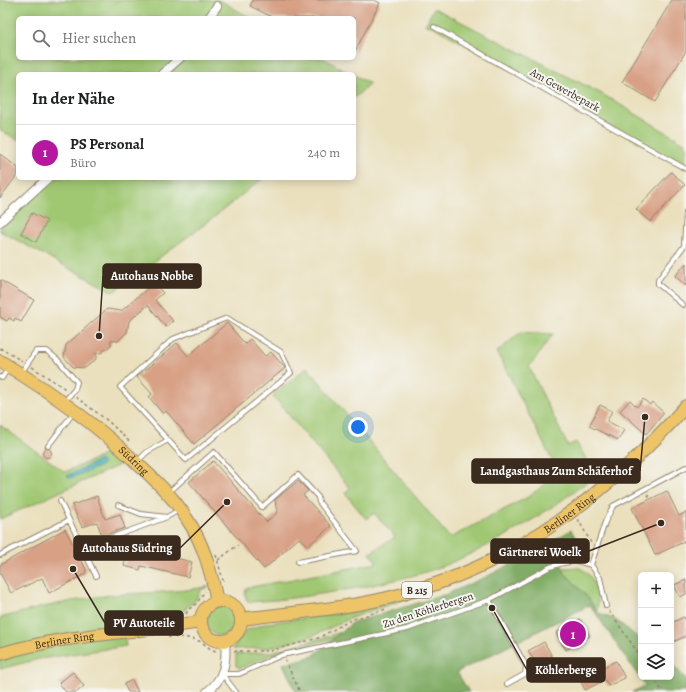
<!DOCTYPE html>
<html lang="de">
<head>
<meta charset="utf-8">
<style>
  :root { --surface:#fff; --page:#f6f6f6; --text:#202124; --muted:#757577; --line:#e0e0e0; --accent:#b5179e }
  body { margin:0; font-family:Alegreya,serif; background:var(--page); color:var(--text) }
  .controls { position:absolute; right:12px; bottom:12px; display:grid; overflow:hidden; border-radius:6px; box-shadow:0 2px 10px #0003 }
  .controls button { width:36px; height:36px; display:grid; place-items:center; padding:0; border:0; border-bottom:1px solid var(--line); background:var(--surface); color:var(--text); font:20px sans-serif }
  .you { position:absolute; left:358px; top:427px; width:14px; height:14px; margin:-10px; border:3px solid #fff; border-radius:50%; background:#1a73e8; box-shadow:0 0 0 6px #1a73e833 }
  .badge { display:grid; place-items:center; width:26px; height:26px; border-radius:50%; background:var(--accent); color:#fff; font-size:13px; font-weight:700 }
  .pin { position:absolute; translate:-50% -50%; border:2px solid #fff; box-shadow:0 1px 4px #0006 }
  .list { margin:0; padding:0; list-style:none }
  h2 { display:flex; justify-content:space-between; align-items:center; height:52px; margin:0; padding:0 16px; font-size:17px }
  h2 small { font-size:13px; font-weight:400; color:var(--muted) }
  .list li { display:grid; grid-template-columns:26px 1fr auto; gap:12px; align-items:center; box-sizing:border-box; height:56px; padding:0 16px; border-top:1px solid var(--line) }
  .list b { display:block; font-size:15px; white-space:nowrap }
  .list p { margin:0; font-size:13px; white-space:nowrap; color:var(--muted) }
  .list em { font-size:13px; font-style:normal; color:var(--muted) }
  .icon { flex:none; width:22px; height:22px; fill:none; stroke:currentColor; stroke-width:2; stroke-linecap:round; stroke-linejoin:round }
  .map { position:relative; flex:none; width:686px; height:692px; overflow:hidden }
  .search { position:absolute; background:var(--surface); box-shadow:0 2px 10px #0003; left:16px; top:16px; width:340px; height:44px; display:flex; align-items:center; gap:10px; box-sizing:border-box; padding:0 14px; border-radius:6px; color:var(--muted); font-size:15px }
  .panel { position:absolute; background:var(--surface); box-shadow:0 2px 10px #0003; left:16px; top:72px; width:340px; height:108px; border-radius:6px }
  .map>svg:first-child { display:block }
  .green { fill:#a0c873; stroke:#6e7948 }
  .forest { fill:#80ac65; stroke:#5e6b42 }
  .water { fill:#3faebb; stroke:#3d6c6c }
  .building { fill:#d8a186 }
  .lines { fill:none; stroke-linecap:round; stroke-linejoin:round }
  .lane-casing { stroke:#92856e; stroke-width:6 }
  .street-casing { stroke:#92856e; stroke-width:10 }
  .primary-casing { stroke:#92856e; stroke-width:14 }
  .path { stroke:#92856e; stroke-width:1.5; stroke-dasharray:3 3; stroke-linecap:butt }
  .lane { stroke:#fff; stroke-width:4 }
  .street { stroke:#fff; stroke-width:8 }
  .primary { stroke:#eec469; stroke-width:12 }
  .labels { text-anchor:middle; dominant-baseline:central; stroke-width:4; stroke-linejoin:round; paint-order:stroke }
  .shield { fill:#f6f6f2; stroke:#73675e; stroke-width:1 }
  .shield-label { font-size:10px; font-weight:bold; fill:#3b2a1e }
  .street-label { font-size:11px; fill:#3b2a1e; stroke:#f6f6f2 }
  .leader { fill:none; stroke:#3b2a1e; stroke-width:1.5 }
  .callout-dot { fill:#3b2a1e; stroke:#f6f6f2; stroke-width:1.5 }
  .callout { fill:#3b2a1e; stroke:#3b2a1e; stroke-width:1.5 }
  .callout-label { font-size:12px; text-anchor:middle; font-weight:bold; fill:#fff }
</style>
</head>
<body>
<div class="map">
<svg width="686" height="692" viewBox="0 0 686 692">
  <rect width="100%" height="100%" fill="#f6f6f2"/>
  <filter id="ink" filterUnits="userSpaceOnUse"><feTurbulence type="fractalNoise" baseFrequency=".025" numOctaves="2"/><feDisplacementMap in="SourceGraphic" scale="8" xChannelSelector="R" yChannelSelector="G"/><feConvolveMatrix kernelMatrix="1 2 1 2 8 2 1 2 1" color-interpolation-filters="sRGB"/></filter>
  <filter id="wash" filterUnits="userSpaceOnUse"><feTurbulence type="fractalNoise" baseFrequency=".012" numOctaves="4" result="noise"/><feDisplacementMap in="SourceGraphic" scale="16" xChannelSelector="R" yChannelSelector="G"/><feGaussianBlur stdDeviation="0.9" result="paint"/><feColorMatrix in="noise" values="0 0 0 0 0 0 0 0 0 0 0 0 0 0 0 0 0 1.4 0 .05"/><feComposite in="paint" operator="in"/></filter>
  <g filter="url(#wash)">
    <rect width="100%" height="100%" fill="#eae0bd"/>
    <!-- green -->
    <path class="green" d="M0,0H219L251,18H18V58H323L351,74H18V140L0,130Z
      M434,8L602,94L686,144V169L434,27L425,25Z
      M354,75L370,84L354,98Z
      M54,178H263L213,218L113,292L0,231V228Z
      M521,332L553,334L529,367L568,446L576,442L596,475C549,511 500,543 445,565C421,575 394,580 368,586C328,593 288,600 248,602L245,595L246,588L377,563L370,553L395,537L374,513L366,519L345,493L350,488L273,396L307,367L450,538L528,497L559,474L497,352Z
      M0,425L65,472L111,452L124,463L0,519Z
      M563,568C568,568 574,567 579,568C595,573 600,598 597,612L589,599L564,572Z
      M210,586L201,590L195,601L187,607L181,616L123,624L126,646L39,659L0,669V618C38,608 74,599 113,595C146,592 178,593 210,586Z
      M411,597L351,618L315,635L269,648L233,649L237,641L247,630L267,623L348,612Z
      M206 621a15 15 0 1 1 30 0a15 15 0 1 1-30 0Z
      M342,632L334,638L273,654L240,668L236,666V654L271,652Z"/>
    <!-- forest -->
    <path class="forest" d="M571,530L586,555L560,559L564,572L589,599L597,612L616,620L641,640V677H671V663L686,679V692H632L645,686L590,605L457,672L469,692H296L283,664L313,656L352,623L447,594L488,576L539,549Z"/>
    <!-- water -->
    <path class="water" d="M100,460L103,463L101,466L70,478L67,476Z"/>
    <g id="blocks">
      <!-- building -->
      <path class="building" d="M253,0H374L380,3L354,53V18H274L250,6Z
        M672,0H686V51L655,102L622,82Z
        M0,154L18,168V174L0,198Z
        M671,172L685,185L650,222L636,209Z
        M32,213L47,221L36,242L21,233Z
        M686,263V286L675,276Z
        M0,280L34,300L21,322L15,318L14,321L9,318L7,321L0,317Z
        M154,283L163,293L155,300L173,321L166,327L148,305L129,321L127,332L118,341L111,340V345L101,353H96V359L85,368L73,367L64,357L66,345L107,309L121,311Z
        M227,323L245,344L250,339L265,356L271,352L285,368L194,444L166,411L163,414L149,397L152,394L137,377L177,343L188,356Z
        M643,399L650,405L652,402L664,413L646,434L620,411L630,400L637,407Z
        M600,405L612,411L607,421L624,430L618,440L589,426Z
        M42.5 453a4.5 4.5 0 1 1 9 0a4.5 4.5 0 1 1-9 0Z
        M213,461L266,522L277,513L275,500L298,481L308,491L303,495L331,526L308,546L299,538L264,569L189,482Z
        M667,491L679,516L686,512V541L655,555L632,508Z
        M97,496L105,519L120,514L125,528L102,536L97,522L82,527L72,505Z
        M65,529L86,569L85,574L49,593L42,578L11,593L0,573V565Z
        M146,546L164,551L163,555L192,562L188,577L141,566L140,570L124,566L128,550L144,554Z
        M686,580V594L680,597L674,585Z
        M684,617L686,622V636L671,643V623Z
        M580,619L590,636L566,650L556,633Z
        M544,642L553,658L538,667L528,651Z
        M616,661L625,678L608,686L605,680L585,690L578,676L591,670L592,673Z
        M73,672L84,686L77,692H66L59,683Z
        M132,680L138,692H128L124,684Z"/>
    </g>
  </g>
  <g filter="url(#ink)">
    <use href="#blocks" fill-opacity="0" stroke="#92856e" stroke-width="1"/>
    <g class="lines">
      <defs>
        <path id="lane" d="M434,27L686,169
          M683,305L658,284V280L684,246L686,212
          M21,373L36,351H47L57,359L77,382L75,389L64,402
          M0,377L2,378L9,367
          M48,446L74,412
          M137,462L147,452L168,440L120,387L173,339L227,318L281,352L291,373L186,460L168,440
          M169,492L214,452L262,507L298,475L318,497L319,502L357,551L298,562
          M60,501L96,576
          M118,505L141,514L167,517
          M83,548L167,517L179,510
          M0,555L69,520
          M591,565L605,522L613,506L686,467
          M489,600L526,666L525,674L507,684
          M222,674H239L282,655L407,629L489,600L550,567L563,563L577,561L591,565L600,578L606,606
          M222,674L236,692"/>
        <path id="street" d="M209,18L217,6
          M162,74L180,58
          M0,222L48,178
          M207,692C224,679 227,662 225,641"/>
        <g id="primary">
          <path id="s1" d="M0,361C51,392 98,425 141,467C157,482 175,499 187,519C204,544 211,572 217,601"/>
          <circle cx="221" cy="621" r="20"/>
          <path id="s2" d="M241,619C296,612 349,609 403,594C516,564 609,493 686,406"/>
          <path id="s3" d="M0,654C65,634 133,633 200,622"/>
        </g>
      </defs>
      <!-- lane casing -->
      <use href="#lane" class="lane-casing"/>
      <!-- street casing -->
      <use href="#street" class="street-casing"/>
      <!-- primary casing -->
      <use href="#primary" class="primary-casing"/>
      <!-- path -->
      <path class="path" d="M0,348L22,361
        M32,367L67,390
        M76,397L108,421L130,442
        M648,495L650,499
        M578,519L591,543
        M216,555L224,584
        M218,560L238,545
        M609,611L641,657
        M186,614L189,609L197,603L205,591
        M168,637C178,637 190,637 199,641C206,644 210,651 218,651
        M234,651H270L318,638L351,620L386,609
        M285,660L300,692
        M653,677L663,692"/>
      <!-- lane -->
      <use href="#lane" class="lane"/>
      <!-- street -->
      <use href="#street" class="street"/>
      <!-- primary -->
      <use href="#primary" class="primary"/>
    </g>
  </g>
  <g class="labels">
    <!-- shield labels -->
    <rect class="shield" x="402" y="582" width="30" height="16" rx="3"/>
    <g class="shield-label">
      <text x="417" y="590">B 215</text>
    </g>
    <!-- street labels -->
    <g class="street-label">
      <text transform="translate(565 90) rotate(29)">Am Gewerbepark</text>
      <text stroke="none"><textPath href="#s1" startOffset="167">Südring</textPath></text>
      <text stroke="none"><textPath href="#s2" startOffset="350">Berliner Ring</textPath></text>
      <text transform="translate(428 610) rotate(-18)">Zu den Köhlerbergen</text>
      <text stroke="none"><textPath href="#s3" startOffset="66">Berliner Ring</textPath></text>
    </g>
  </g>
  <!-- callouts -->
  <path class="leader" d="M99 336L103 276M645 417L640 471M227 502L180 548M661 523L589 551M73 569L105 623M492 608L527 670"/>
  <g class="callout-dot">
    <circle cx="99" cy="336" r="4"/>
    <circle cx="645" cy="417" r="4"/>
    <circle cx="227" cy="502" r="4"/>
    <circle cx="661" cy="523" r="4"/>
    <circle cx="73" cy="569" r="4"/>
    <circle cx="492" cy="608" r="4"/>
  </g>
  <g class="callout">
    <rect x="103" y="264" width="98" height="24" rx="4"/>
    <rect x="472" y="459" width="168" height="24" rx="4"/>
    <rect x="74" y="536" width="106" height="24" rx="4"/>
    <rect x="491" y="539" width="98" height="24" rx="4"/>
    <rect x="105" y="611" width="78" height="24" rx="4"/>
    <rect x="527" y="658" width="78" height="24" rx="4"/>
  </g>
  <g class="callout-label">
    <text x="152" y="280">Autohaus Nobbe</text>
    <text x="556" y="475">Landgasthaus Zum Schäferhof</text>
    <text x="127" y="552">Autohaus Südring</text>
    <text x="540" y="556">Gärtnerei Woelk</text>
    <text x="144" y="627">PV Autoteile</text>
    <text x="566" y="674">Köhlerberge</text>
  </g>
</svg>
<div class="controls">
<button>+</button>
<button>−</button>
<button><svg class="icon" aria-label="layers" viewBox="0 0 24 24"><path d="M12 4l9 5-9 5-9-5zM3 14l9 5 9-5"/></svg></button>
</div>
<div class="you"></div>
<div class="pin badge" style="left:573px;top:634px">1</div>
<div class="search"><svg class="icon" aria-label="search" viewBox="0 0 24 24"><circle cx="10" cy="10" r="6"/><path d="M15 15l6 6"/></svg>Hier suchen</div>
<section class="panel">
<h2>In der Nähe<small></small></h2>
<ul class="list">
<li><span class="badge">1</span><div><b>PS Personal</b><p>Büro</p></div><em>240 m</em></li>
</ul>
</section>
</div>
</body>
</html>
